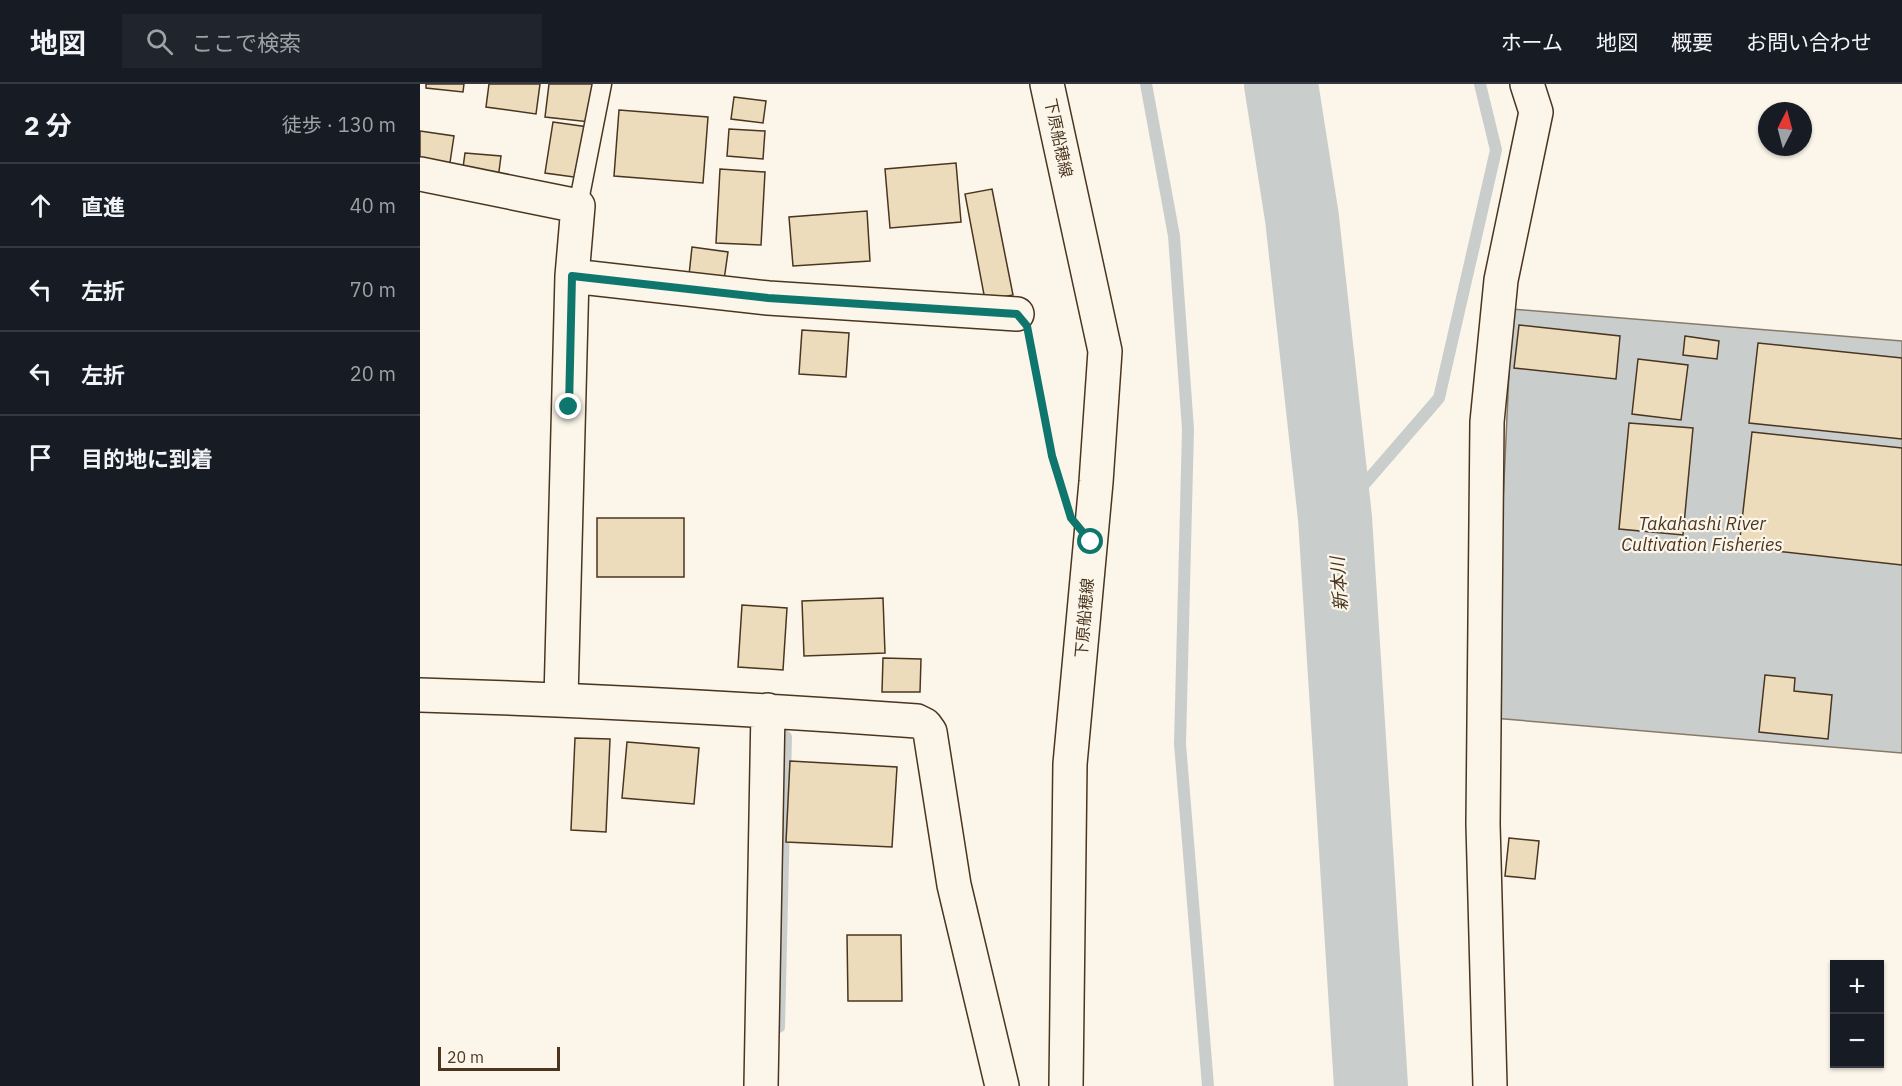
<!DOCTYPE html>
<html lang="ja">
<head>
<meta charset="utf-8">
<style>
  :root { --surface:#171b24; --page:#20242c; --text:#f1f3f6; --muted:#9ea1a6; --line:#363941 }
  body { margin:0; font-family:"IBM Plex Sans","Noto Sans JP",sans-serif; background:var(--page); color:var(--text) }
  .controls { position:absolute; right:18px; bottom:18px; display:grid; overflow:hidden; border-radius:0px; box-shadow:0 2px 4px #0004 }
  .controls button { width:54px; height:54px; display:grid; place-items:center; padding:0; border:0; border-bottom:2px solid var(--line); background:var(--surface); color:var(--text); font:30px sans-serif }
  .compass { position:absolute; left:1338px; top:18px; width:54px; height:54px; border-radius:50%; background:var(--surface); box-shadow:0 2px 4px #0004; rotate:6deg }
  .scale { position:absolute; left:18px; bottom:15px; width:122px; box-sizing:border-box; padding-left:6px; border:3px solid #4a3520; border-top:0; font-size:16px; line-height:21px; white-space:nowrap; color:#4a3520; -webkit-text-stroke:4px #fbf6e9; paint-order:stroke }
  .stop { position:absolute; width:18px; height:18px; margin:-14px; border:4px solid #0f766e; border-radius:50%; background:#fff }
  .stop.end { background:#0f766e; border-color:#fff; box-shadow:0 2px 6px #0008 }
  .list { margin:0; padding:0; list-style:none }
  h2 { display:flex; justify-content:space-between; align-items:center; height:78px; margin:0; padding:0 24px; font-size:26px }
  h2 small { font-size:20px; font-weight:400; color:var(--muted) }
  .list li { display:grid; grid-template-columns:39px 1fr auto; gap:18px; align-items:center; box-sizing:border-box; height:84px; padding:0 24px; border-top:2px solid var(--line) }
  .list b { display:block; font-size:22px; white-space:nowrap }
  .list em { font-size:20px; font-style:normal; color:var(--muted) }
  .icon { flex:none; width:33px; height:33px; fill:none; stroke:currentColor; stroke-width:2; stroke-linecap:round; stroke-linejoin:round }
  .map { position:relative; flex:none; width:1482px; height:1002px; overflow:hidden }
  header { display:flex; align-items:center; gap:36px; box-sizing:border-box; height:84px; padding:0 30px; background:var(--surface); border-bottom:2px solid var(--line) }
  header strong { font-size:28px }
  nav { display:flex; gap:33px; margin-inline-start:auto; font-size:21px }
  .search { width:420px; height:54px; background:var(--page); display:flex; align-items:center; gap:15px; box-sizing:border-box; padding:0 21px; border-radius:0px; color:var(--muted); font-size:22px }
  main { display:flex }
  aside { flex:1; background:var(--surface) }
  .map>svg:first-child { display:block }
  .water { fill:#c9cecd; stroke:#887966; stroke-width:1.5 }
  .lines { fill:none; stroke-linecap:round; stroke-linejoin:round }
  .stream { stroke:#c9cecd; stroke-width:12 }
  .river { stroke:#c9cecd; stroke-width:74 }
  .building { fill:#ecdcbc; stroke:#4a3520; stroke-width:1.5 }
  .service-casing { stroke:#4a3520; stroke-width:21 }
  .minor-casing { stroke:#4a3520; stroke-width:36 }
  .secondary-casing { stroke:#4a3520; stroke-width:36 }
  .path { stroke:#7f6f5c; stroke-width:4; stroke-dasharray:4.5 3; stroke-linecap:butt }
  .service { stroke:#fbf6e9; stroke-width:18 }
  .minor { stroke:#fbf6e9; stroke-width:33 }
  .secondary { stroke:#fbf6e9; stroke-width:33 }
  .route { stroke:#0f766e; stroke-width:8 }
  .labels { text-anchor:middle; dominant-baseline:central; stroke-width:4.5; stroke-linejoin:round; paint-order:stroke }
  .street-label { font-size:16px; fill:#4a3520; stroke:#fbf6e9 }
  .water-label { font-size:18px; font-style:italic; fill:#4a3520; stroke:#fbf6e9 }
</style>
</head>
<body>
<header>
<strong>地図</strong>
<div class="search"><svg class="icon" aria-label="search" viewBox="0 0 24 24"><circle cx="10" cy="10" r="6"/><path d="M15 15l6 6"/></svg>ここで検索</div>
<nav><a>ホーム</a><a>地図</a><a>概要</a><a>お問い合わせ</a></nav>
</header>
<main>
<aside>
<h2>2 分<small>徒歩 · 130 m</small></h2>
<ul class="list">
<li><svg class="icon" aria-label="ahead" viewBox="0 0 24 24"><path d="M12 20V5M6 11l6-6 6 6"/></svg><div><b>直進</b></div><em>40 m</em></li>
<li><svg class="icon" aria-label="left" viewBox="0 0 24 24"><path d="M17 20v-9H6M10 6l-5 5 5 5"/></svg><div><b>左折</b></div><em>70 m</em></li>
<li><svg class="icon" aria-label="left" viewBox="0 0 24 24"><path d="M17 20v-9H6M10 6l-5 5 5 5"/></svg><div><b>左折</b></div><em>20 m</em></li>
<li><svg class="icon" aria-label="arrive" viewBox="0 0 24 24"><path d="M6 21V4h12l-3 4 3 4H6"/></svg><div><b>目的地に到着</b></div></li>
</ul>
</aside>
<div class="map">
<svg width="1482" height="1002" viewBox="0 0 1482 1002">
  <rect width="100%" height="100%" fill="#fbf6e9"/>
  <!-- water -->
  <path class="water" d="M1092,225L1482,257V669L1073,634Z"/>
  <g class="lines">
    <!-- stream -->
    <path class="stream" d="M726,0L754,152L768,345L760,660L788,1002
      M915,434L1019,314L1076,66L1060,0
      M359,943L366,653"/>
    <!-- river -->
    <path class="river" d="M861,0L882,134L915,434L951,1002"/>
  </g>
  <!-- building -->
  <path class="building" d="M6,0H44L43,8L6,4Z
    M69,0H120L116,30L66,23Z
    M129,0H174L170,38L125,33Z
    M314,13L346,17L343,39L311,35Z
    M199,26L288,33L283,99L194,92Z
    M133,38L168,43L161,94L125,89Z
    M309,45L345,47L343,75L307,72Z
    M0,47L34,52L29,85L0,81Z
    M45,69L81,72L78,95L42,91Z
    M536,79L541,138L470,144L465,85Z
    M300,85L345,88L341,161L296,159Z
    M572,105L593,211L565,216L545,110Z
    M447,127L450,177L373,182L369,133Z
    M272,163L308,168L304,196L269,191Z
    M1099,241L1200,252L1196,295L1094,284Z
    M382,246L429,249L426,293L379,290Z
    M1265,252L1299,257L1297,275L1263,271Z
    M1338,259L1482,274V355L1329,339Z
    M1218,275L1268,281L1261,336L1212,330Z
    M1209,339L1273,344L1263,451L1199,445Z
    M1332,348L1482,364V481L1319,463Z
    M177,434H264V493H177Z
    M463,514L465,569L384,572L382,517Z
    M322,521L367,524L363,586L318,583Z
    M463,574L501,575L500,608H462Z
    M1345,591L1375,594L1374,607L1412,611L1408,655L1339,648Z
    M155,654L190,655L186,748L151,746Z
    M207,658L279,664L274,720L202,714Z
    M370,677L477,683L472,763L366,758Z
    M1089,754L1119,757L1115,795L1085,792Z
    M427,851H481L482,917H428Z"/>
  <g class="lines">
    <defs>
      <path id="service" d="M158,122L182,0"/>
      <path id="minor" d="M0,90L158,122L152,192L141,615
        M152,192L348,214L597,230
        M0,611C166,616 331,625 497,637L505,641L510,648L534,801L582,1002
        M341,1002L348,626
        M1070,1002L1063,740L1067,338L1081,196L1116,28L1107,0"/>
      <path id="secondary" d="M627,0L685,267L676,398L650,680L646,1002"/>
    </defs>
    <!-- service casing -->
    <use href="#service" class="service-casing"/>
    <!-- minor casing -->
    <use href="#minor" class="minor-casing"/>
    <!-- secondary casing -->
    <use href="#secondary" class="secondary-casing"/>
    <!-- path -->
    <path class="path" d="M611,263L637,388"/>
    <!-- service -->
    <use href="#service" class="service"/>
    <!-- minor -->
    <use href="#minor" class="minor"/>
    <!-- secondary -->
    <use href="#secondary" class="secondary"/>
  </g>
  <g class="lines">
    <!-- route -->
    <path class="route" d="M149,323L152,192L348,214L597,230L607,242L632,372L651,434L671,458"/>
  </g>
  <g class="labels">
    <!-- street labels -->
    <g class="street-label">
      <text transform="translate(639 54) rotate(78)">下原船穂線</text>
      <text transform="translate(664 534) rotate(-85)">下原船穂線</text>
    </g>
    <!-- water labels -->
    <g class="water-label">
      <text x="1282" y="439">Takahashi River<tspan x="1282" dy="21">Cultivation Fisheries</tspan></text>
      <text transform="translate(919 500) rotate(-94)">新本川</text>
    </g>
  </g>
</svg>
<div class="controls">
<button>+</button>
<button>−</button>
</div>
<svg class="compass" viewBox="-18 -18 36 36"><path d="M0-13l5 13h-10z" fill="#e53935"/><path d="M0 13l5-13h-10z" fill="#9ea1a6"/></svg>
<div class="scale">20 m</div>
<div class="stop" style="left:671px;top:458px"></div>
<div class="stop end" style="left:149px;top:323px"></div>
</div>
</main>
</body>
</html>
